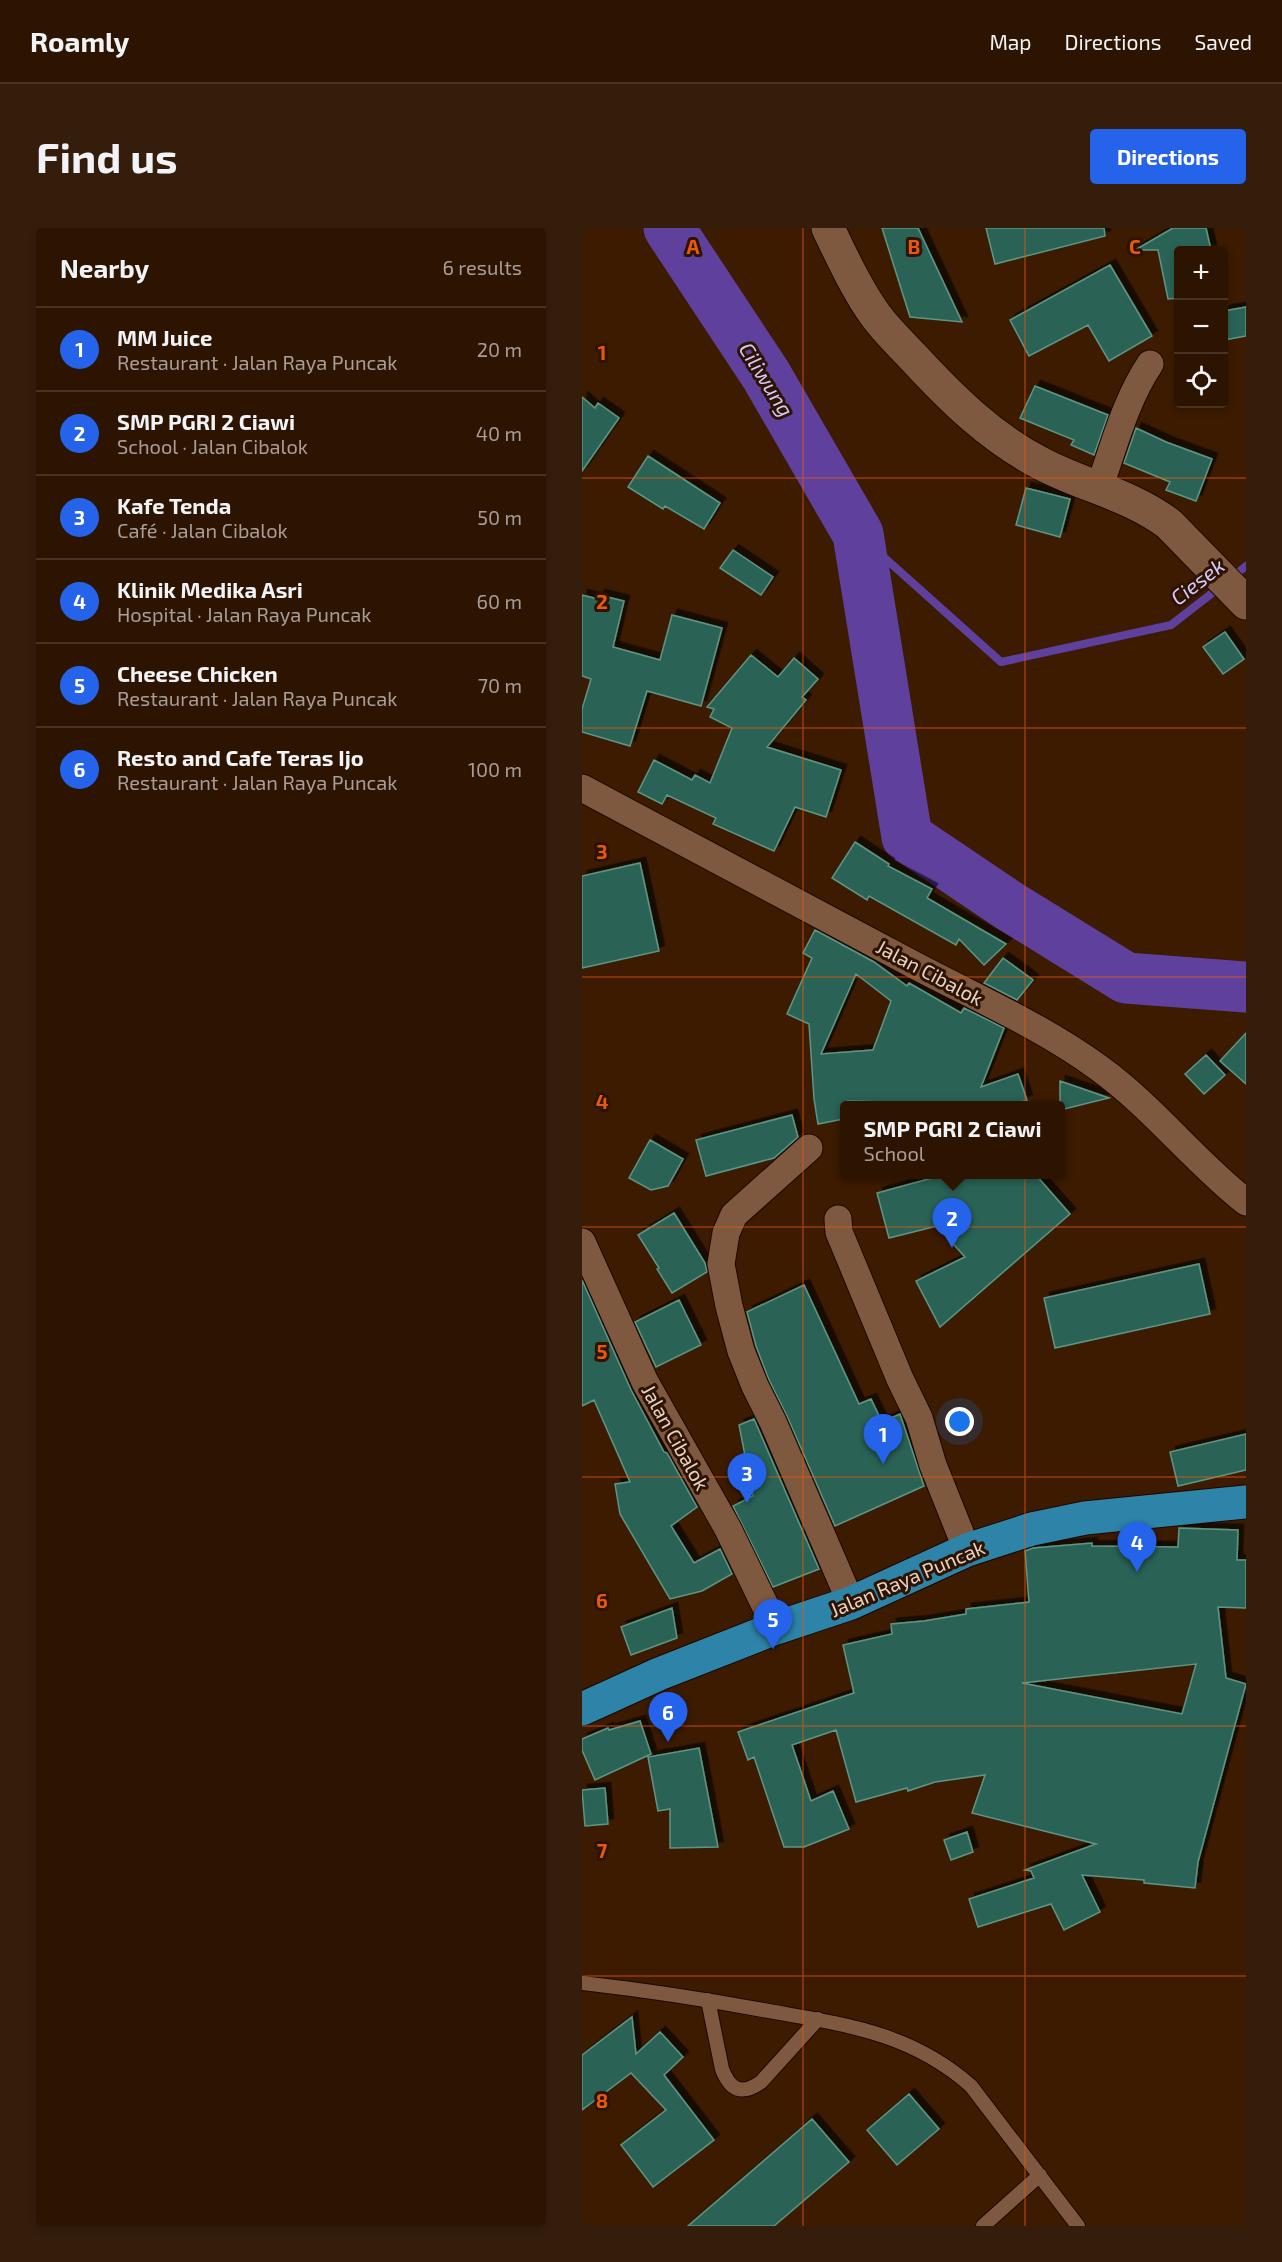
<!DOCTYPE html>
<html lang="en">
<head>
<meta charset="utf-8">
<style>
  :root { --surface:#2d1401; --page:#351d0b; --text:#f1f3f6; --muted:#a79e99; --line:#483323; --accent:#2563eb }
  body { margin:0; font-family:"Exo 2",sans-serif; background:var(--page); color:var(--text) }
  .controls { position:absolute; right:18px; top:18px; display:grid; overflow:hidden; border-radius:6px; box-shadow:0 3px 9px #0003 }
  .controls button { width:54px; height:54px; display:grid; place-items:center; padding:0; border:0; border-bottom:2px solid var(--line); background:var(--surface); color:var(--text); font:30px sans-serif }
  .you { position:absolute; left:378px; top:1194px; width:21px; height:21px; margin:-15px; border:4px solid #fff; border-radius:50%; background:#1a73e8; box-shadow:0 0 0 9px #1a73e833 }
  .badge { display:grid; place-items:center; width:39px; height:39px; border-radius:50%; background:var(--accent); color:#fff; font-size:20px; font-weight:700 }
  .pin { position:absolute; translate:-50% -50px; filter:drop-shadow(0 2px 3px #0008) }
  .pin::after { content:''; position:absolute; top:32px; width:21px; height:18px; background:inherit; clip-path:polygon(0 0,100% 0,50% 100%) }
  .popup { position:absolute; left:258px; top:873px; width:225px; height:78px; box-sizing:border-box; display:grid; place-content:center; border-radius:6px; background:var(--surface); filter:drop-shadow(0 2px 4px #0005); font-size:20px; white-space:nowrap; color:var(--muted) }
  .popup b { font-size:22px; color:var(--text) }
  .popup::after { content:''; position:absolute; left:50%; top:100%; margin-left:-12px; border:12px solid transparent; border-top-color:var(--surface) }
  .list { margin:0; padding:0; list-style:none }
  h2 { display:flex; justify-content:space-between; align-items:center; height:78px; margin:0; padding:0 24px; font-size:26px }
  h2 small { font-size:20px; font-weight:400; color:var(--muted) }
  .list li { display:grid; grid-template-columns:39px 1fr auto; gap:18px; align-items:center; box-sizing:border-box; height:84px; padding:0 24px; border-top:2px solid var(--line) }
  .list b { display:block; font-size:22px; white-space:nowrap }
  .list p { margin:0; font-size:20px; white-space:nowrap; color:var(--muted) }
  .list em { font-size:20px; font-style:normal; color:var(--muted) }
  .icon { flex:none; width:33px; height:33px; fill:none; stroke:currentColor; stroke-width:2; stroke-linecap:round; stroke-linejoin:round }
  .map { position:relative; flex:none; width:664px; height:1998px; overflow:hidden; border-radius:6px }
  header { display:flex; align-items:center; gap:36px; box-sizing:border-box; height:84px; padding:0 30px; background:var(--surface); border-bottom:2px solid var(--line) }
  header strong { font-size:28px }
  nav { display:flex; gap:33px; margin-inline-start:auto; font-size:21px }
  .intro { display:flex; align-items:center; justify-content:space-between; box-sizing:border-box; height:144px; padding:0 36px }
  h1 { margin:0; font-size:42px }
  .button { padding:15px 27px; border-radius:6px; background:var(--accent); color:#fff; font-size:21px; font-weight:700 }
  main { display:flex; gap:36px; padding:0 36px }
  aside { flex:1; background:var(--surface); border-radius:6px; box-shadow:0 3px 9px #0003 }
  .map>svg:first-child { display:block }
  .lines { fill:none; stroke-linecap:round; stroke-linejoin:round }
  .stream { stroke:#5f419d; stroke-width:8 }
  .river { stroke:#5f419d; stroke-width:51 }
  .building { fill:#2c6456; stroke:#5d9586; stroke-width:1.5; fill-rule:evenodd; filter:url(#shadow) }
  .service-casing { stroke:#1e0700; stroke-width:16 }
  .minor-casing { stroke:#1e0700; stroke-width:29 }
  .secondary-casing { stroke:#1e0700; stroke-width:35 }
  .trunk-casing { stroke:#1e0700; stroke-width:35 }
  .service { stroke:#7f593f; stroke-width:14 }
  .minor { stroke:#7f593f; stroke-width:27 }
  .secondary { stroke:#7f593f; stroke-width:33 }
  .trunk { stroke:#2e84a8; stroke-width:33 }
  .grid { fill:none; stroke:#e8590c; stroke-width:1.5; stroke-opacity:0.55 }
  .labels { text-anchor:middle; dominant-baseline:central; stroke-width:6; stroke-linejoin:round; paint-order:stroke }
  .street-label { font-size:20px; fill:#e8d2c4; stroke:#2d1402 }
  .water-label { font-size:21px; font-style:italic; fill:#d6cafd; stroke:#2d1402 }
  .grid-label { font-size:20px; text-anchor:middle; font-weight:bold; fill:#e8590c; stroke:#2d1402; stroke-width:6; stroke-linejoin:round; paint-order:stroke }
</style>
</head>
<body>
<header>
<strong>Roamly</strong>
<nav><a>Map</a><a>Directions</a><a>Saved</a></nav>
</header>
<div class="intro"><h1>Find us</h1><a class="button">Directions</a></div>
<main>
<aside>
<h2>Nearby<small>6 results</small></h2>
<ul class="list">
<li><span class="badge">1</span><div><b>MM Juice</b><p>Restaurant · Jalan Raya Puncak</p></div><em>20 m</em></li>
<li><span class="badge">2</span><div><b>SMP PGRI 2 Ciawi</b><p>School · Jalan Cibalok</p></div><em>40 m</em></li>
<li><span class="badge">3</span><div><b>Kafe Tenda</b><p>Café · Jalan Cibalok</p></div><em>50 m</em></li>
<li><span class="badge">4</span><div><b>Klinik Medika Asri</b><p>Hospital · Jalan Raya Puncak</p></div><em>60 m</em></li>
<li><span class="badge">5</span><div><b>Cheese Chicken</b><p>Restaurant · Jalan Raya Puncak</p></div><em>70 m</em></li>
<li><span class="badge">6</span><div><b>Resto and Cafe Teras Ijo</b><p>Restaurant · Jalan Raya Puncak</p></div><em>100 m</em></li>
</ul>
</aside>
<div class="map">
<svg width="664" height="1998" viewBox="0 0 664 1998">
  <defs>
    <filter id="shadow"><feDropShadow dx="5.5" dy="-5.5" stdDeviation="0" flood-color="#0009"/></filter>
  </defs>
  <rect width="100%" height="100%" fill="#3c1b01"/>
  <g class="lines">
    <!-- stream -->
    <path class="stream" d="M276,306L419,434L589,397L638,359
      M648,351L664,338"/>
    <!-- river -->
    <path class="river" d="M87,0L184,147L276,306L325,609L429,679L544,750L664,759"/>
  </g>
  <!-- building -->
  <path class="building" d="M300,0H336L380,94L328,89Z
    M404,0H522L523,8L413,36Z
    M591,0H624L629,22H597V70L586,71L576,22H553Z
    M528,37L570,108L527,133L506,97L447,128L428,92Z
    M664,79V108L642,112V83Z
    M453,158L526,187L512,227L489,217L492,212L438,190Z
    M0,169L13,180L16,175L37,190L0,243Z
    M554,200L584,214L630,231L614,273L584,262L588,254L542,235Z
    M66,228L138,275L122,301L83,278L81,281L46,259Z
    M444,260L488,271L478,309L434,297Z
    M151,322L191,349L179,367L138,340Z
    M0,367L16,371L17,367L42,373L31,419L78,432L90,387L140,400L119,478L65,463L48,518L0,504V481L9,451L0,448Z
    M643,404L662,431L641,446L621,419Z
    M169,427L196,449L212,430L236,451L220,469L224,472L185,519L259,542L244,589L213,579L192,623L131,596L134,590L85,567L80,576L56,564L72,532L110,552L113,547L128,555L150,500L128,489L132,481L125,479Z
    M273,614L307,636L306,638L350,661L345,670L424,716L402,737L377,711L374,717L287,668L285,672L250,650Z
    M58,635L77,723L0,740V648Z
    M233,702L292,734L325,758L327,755L379,785L382,780L422,800L399,859L436,846L445,872L428,878H343V875L266,873L267,878H262V891L236,896L232,871L227,796L205,786L230,730L221,725ZM274,746L309,773L291,822L239,826Z
    M421,730L451,752L435,772L402,755Z
    M664,805V856L638,833Z
    M624,827L643,847L622,866L603,846Z
    M478,853L527,870L478,882Z
    M210,887L216,909L192,930L124,948L114,912Z
    M68,912L101,931L86,958L69,962L47,950Z
    M365,946H453L488,986L358,1099L334,1053L383,1029L355,998L307,1010L295,965Z
    M92,985L123,1035L125,1044L90,1065L75,1041L77,1040L56,1007Z
    M617,1036L628,1086L473,1120L462,1070Z
    M0,1052L49,1162L82,1224L85,1225L115,1279L89,1298L112,1335L138,1321L150,1346L120,1363L88,1371L38,1286L33,1256L48,1254L12,1172L0,1178Z
    M222,1057L277,1176L289,1171L300,1194L318,1186L342,1258L253,1298L205,1188L187,1152L174,1118L165,1084Z
    M97,1072L119,1117L74,1139L53,1094Z
    M172,1191L237,1341L191,1359L151,1278L171,1268L157,1197Z
    M664,1206V1242L596,1258L588,1224Z
    M597,1300L656,1302L655,1332H664V1380L636,1379L644,1450L664,1456L616,1634L613,1660L562,1655V1652L500,1647L518,1684L482,1702L469,1676L396,1699L387,1671L452,1650L449,1643L443,1642L514,1616L390,1585L403,1547L353,1554L326,1563L325,1560L274,1574L254,1502L210,1517L229,1573L251,1563L267,1601L222,1619H202L172,1529L166,1532L156,1504L272,1465L261,1417L310,1406L309,1396L342,1393L384,1386V1381L447,1374L443,1323L451,1320L510,1315V1318L596,1319ZM614,1436L600,1486L440,1455Z
    M90,1380L95,1410L49,1427L39,1399Z
    M58,1493L69,1526L13,1552L0,1522V1511L26,1500L27,1502Z
    M117,1520L136,1619L88,1620V1581L76,1583L66,1529Z
    M23,1560L26,1596L3,1598L0,1562Z
    M385,1604L391,1624L369,1632L362,1612Z
    M50,1789L54,1826L78,1804L101,1829L82,1847L132,1912L71,1959L39,1917L84,1882L49,1845L0,1882V1827Z
    M327,1866L357,1901L315,1937L285,1902Z
    M230,1891L267,1934L192,1998H106Z"/>
  <g class="lines">
    <defs>
      <path id="service" d="M0,1755C61,1762 121,1771 181,1782C258,1796 327,1803 389,1858L496,1998
        M126,1772L140,1841C148,1862 159,1868 179,1854L236,1791
        M401,1998L458,1947"/>
      <path id="minor" d="M517,260C532,219 543,173 568,136
        M0,560C111,620 224,679 336,739C397,771 461,799 517,840C571,879 612,933 664,974
        M227,920L152,987L144,1005L139,1036L147,1078L159,1123L173,1158L191,1194L269,1375
        M256,991L257,1004L318,1151L337,1190L351,1237L385,1322
        M0,1014L63,1154L146,1301L194,1400"/>
      <path id="secondary" d="M246,0C260,29 275,62 294,88C305,103 319,116 331,129C369,170 409,210 460,236C502,258 549,267 587,296L664,375"/>
      <path id="trunk" d="M0,1481L77,1446L194,1400L269,1375L385,1322L450,1301L503,1290L664,1274"/>
    </defs>
    <!-- service casing -->
    <use href="#service" class="service-casing"/>
    <!-- minor casing -->
    <use href="#minor" class="minor-casing"/>
    <!-- secondary casing -->
    <use href="#secondary" class="secondary-casing"/>
    <!-- trunk casing -->
    <use href="#trunk" class="trunk-casing"/>
    <!-- service -->
    <use href="#service" class="service"/>
    <!-- minor -->
    <use href="#minor" class="minor"/>
    <!-- secondary -->
    <use href="#secondary" class="secondary"/>
    <!-- trunk -->
    <use href="#trunk" class="trunk"/>
  </g>
  <!-- grid -->
  <path class="grid" d="M221,0V1998M443,0V1998M0,250H664M0,500H664M0,749H664M0,999H664M0,1249H664M0,1498H664M0,1748H664"/>
  <g class="labels">
    <!-- street labels -->
    <g class="street-label">
      <text transform="translate(348 744) rotate(28)">Jalan Cibalok</text>
      <text transform="translate(94 1209) rotate(61)">Jalan Cibalok</text>
      <text transform="translate(325 1350) rotate(-23)">Jalan Raya Puncak</text>
    </g>
    <!-- water labels -->
    <g class="water-label">
      <text transform="translate(185 151) rotate(58)">Ciliwung</text>
      <text transform="translate(615 353) rotate(-38)">Ciesek</text>
    </g>
  </g>
  <g class="grid-label">
    <text x="111" y="26">A</text>
    <text x="332" y="26">B</text>
    <text x="553" y="26">C</text>
    <text x="20" y="132">1</text>
    <text x="20" y="381">2</text>
    <text x="20" y="631">3</text>
    <text x="20" y="881">4</text>
    <text x="20" y="1131">5</text>
    <text x="20" y="1380">6</text>
    <text x="20" y="1630">7</text>
    <text x="20" y="1880">8</text>
  </g>
</svg>
<div class="controls">
<button>+</button>
<button>−</button>
<button><svg class="icon" aria-label="locate" viewBox="0 0 24 24"><circle cx="12" cy="12" r="6"/><path d="M12 2v4M12 18v4M2 12h4M18 12h4"/></svg></button>
</div>
<div class="you"></div>
<div class="pin badge" style="left:301px;top:1236px">1</div>
<div class="pin badge" style="left:370px;top:1020px">2</div>
<div class="popup"><b>SMP PGRI 2 Ciawi</b>School</div>
<div class="pin badge" style="left:165px;top:1275px">3</div>
<div class="pin badge" style="left:555px;top:1344px">4</div>
<div class="pin badge" style="left:191px;top:1421px">5</div>
<div class="pin badge" style="left:86px;top:1514px">6</div>
</div>
</main>
</body>
</html>
